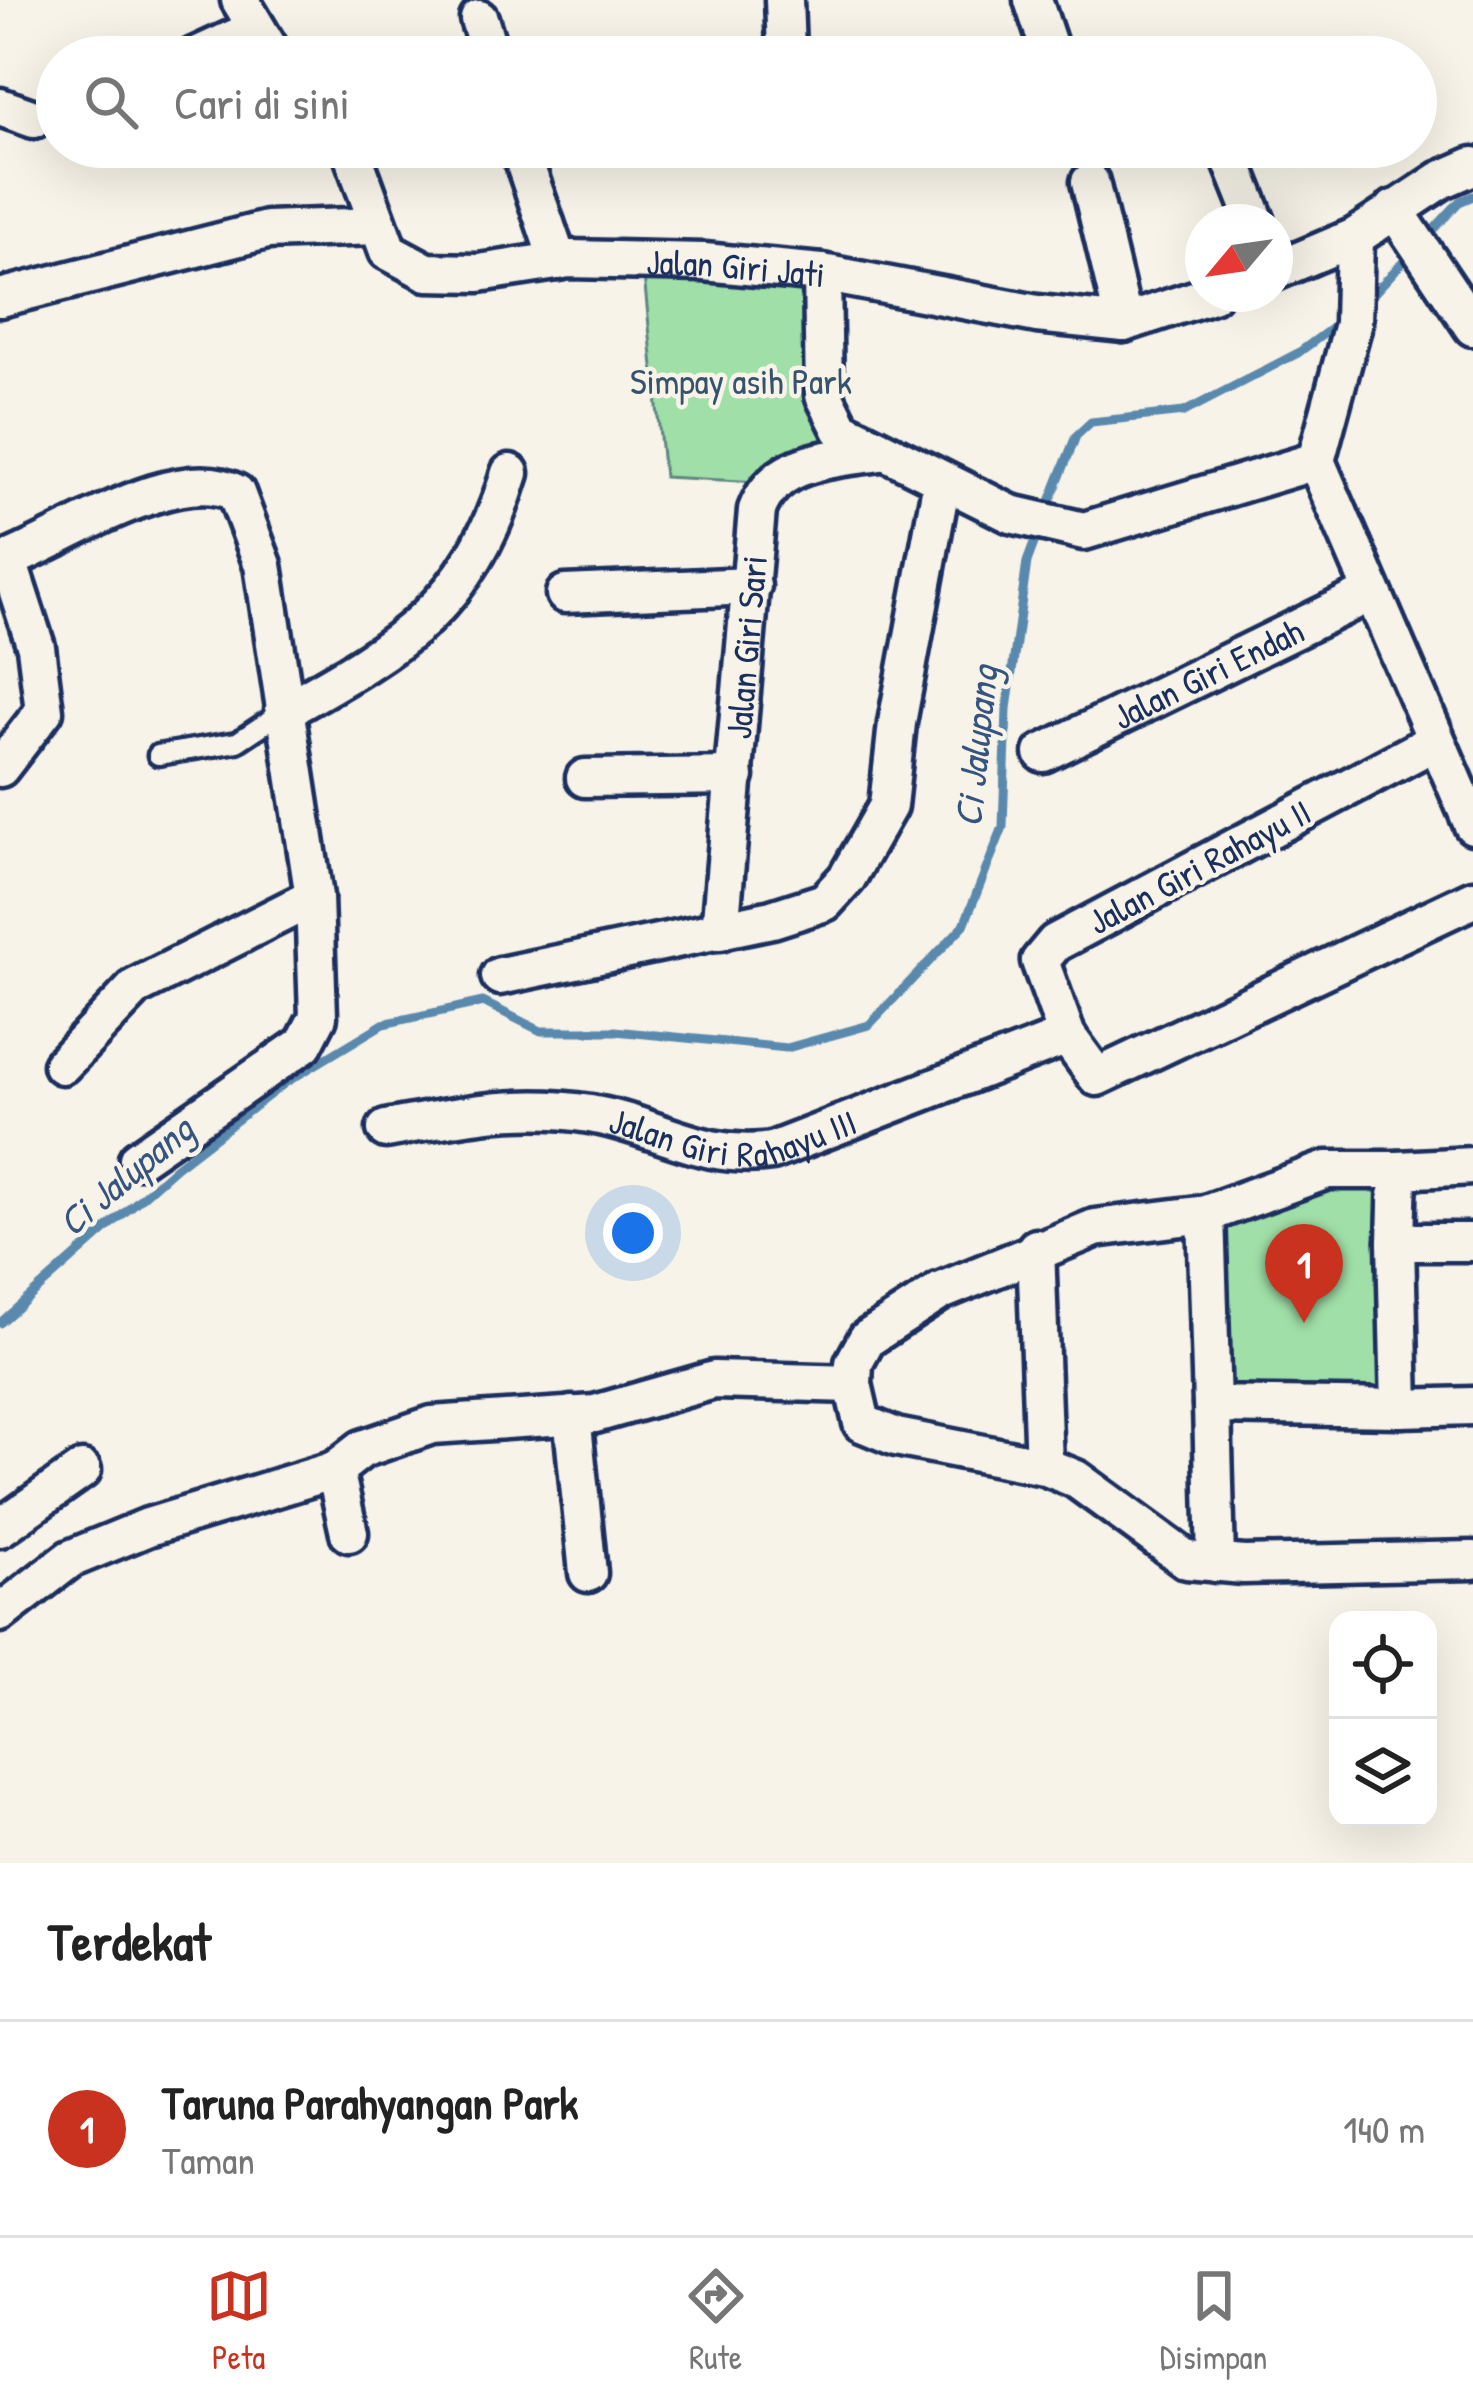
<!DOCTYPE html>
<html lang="id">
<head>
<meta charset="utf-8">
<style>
  :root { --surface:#fff; --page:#f6f6f6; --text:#222; --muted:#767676; --line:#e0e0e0; --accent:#c8321e }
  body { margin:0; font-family:"Patrick Hand",sans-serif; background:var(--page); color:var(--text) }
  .controls { position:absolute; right:36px; bottom:36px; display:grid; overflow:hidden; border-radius:24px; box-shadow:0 12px 48px #0002 }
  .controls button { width:108px; height:108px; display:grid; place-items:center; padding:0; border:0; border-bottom:3px solid var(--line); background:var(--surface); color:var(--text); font:60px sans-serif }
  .compass { position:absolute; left:1185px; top:204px; width:108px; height:108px; border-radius:50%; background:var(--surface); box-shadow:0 12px 48px #0002; rotate:241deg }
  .you { position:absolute; left:633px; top:1233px; width:42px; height:42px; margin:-30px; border:9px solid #fff; border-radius:50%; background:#1a73e8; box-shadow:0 0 0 18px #1a73e833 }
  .badge { display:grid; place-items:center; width:78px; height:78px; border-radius:50%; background:var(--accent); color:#fff; font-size:39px; font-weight:700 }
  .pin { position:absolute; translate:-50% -99px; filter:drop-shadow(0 3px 6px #0008) }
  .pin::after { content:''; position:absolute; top:63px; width:42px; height:36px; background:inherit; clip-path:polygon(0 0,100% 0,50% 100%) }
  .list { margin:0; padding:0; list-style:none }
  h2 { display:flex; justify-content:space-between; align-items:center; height:156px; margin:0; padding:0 48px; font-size:51px }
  h2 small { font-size:39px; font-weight:400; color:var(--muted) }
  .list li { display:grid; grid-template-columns:78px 1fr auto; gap:36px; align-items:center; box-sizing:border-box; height:216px; padding:0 48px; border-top:3px solid var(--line) }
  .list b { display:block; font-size:45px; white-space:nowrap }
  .list p { margin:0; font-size:39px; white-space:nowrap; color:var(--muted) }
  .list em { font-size:39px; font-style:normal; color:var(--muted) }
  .icon { flex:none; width:66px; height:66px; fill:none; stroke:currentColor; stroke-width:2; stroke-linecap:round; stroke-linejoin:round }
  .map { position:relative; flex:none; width:1473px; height:1863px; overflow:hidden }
  .search { position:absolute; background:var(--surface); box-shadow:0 12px 48px #0002; left:36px; right:36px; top:36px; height:132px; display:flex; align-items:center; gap:30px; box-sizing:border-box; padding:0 42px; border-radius:66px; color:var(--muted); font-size:45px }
  .sheet { height:372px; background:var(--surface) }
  nav { display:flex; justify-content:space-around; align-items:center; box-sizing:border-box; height:168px; border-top:3px solid var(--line); background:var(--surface); font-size:33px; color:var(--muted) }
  nav a { display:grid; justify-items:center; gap:6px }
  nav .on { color:var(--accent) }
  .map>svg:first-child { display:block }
  .green { fill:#a0dfa7; stroke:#5e8782; stroke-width:3 }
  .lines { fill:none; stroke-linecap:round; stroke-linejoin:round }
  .stream { stroke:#5a89ae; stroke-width:9 }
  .service-casing { stroke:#1b2f5e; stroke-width:27 }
  .minor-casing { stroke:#1b2f5e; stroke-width:45 }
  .service { stroke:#f7f3e8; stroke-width:18 }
  .minor { stroke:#f7f3e8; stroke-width:36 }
  .labels { text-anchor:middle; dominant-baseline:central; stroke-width:9; stroke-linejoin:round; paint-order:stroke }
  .street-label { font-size:36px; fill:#1b2f5e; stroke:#f7f3e8 }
  .park-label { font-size:36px; fill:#36526d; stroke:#f7f3e8 }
  .water-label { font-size:39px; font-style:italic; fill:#355480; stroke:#f7f3e8 }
</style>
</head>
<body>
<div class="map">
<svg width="1473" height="1863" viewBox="0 0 1473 1863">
  <rect width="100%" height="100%" fill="#f7f3e8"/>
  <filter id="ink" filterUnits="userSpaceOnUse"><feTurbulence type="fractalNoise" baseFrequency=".00833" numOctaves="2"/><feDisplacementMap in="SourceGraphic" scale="24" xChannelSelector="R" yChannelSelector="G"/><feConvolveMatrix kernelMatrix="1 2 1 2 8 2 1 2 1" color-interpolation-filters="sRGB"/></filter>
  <g filter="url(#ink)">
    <!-- green -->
    <path class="green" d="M643,266L821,276L829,395L880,451L760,482L664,477Z
      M1398,1170L1400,1408L1212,1405L1206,1214Z"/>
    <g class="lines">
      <!-- stream -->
      <path class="stream" d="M1425,239L1459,202L1473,196
        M1363,305L1413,251
        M1045,514L1076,436L1091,422L1184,412L1298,353L1340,322
        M0,1323L176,1167L285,1083L383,1024L483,1002L541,1031H615L787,1048L869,1025L964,925L1003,827L1007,709L1027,562L1039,530"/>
      <defs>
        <path id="service" d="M158,755L237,742L284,711"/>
        <g id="minor">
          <path d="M240,0L274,57"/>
          <path d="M1033,0L1052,57"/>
          <path d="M479,19L491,57"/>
          <path d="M194,57L255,29"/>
          <path d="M774,57L786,50L784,0"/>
          <path d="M0,107L34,119"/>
          <path id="s1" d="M350,147L388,251L427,272L479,273L569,259L704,262L822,273L1037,314L1124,323L1212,294"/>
          <path d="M519,147L558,261"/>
          <path d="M1226,147L1256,222"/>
          <path d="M1090,182L1124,323"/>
          <path d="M1394,209L1473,327"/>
          <path d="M1355,237L1353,324L1316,461L1473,825"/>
          <path d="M1275,271L1355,237L1441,180L1473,166"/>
          <path d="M822,273L824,395L841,429L1011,514L1084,531L1316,461"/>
          <path d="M0,298L267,230L377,226"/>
          <path d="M0,563C59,542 176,460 236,493L263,565L314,897L318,1017L304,1044L138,1159"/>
          <path d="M565,594L752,586"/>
          <path d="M284,711C400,646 469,608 510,473"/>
          <path d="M1434,742L1055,943L1040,961L1067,1036L1097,1077L1473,899"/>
          <path id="s2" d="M1043,753L1370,593"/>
          <path d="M0,768L44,711L36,647L8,561"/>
          <path d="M585,778L735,776"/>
          <path id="s3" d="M720,931L757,510C776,459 832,460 879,452"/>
          <path d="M500,976L772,919L825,902L847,878L888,806L897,723L942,481"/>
          <path d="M62,1065L136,987L314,897"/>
          <path id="s4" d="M386,1129C456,1116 519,1102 590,1114C657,1125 701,1161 772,1151L1067,1036"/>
          <path d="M1398,1170L1473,1166"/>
          <path d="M1206,1214L1212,1405L1400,1408L1396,1242H1473"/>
          <path d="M1396,1242L1398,1170H1327L1206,1214L1095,1228L941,1291L867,1339L854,1363L853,1384L862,1423L896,1437L1044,1466L1076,1479L1187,1560L1244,1565L1473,1560"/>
          <path d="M1036,1248L1044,1466"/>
          <path d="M1212,1405L1216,1563"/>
          <path d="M1400,1408L1473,1406"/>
          <path d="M572,1415L588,1573"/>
          <path d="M335,1470L349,1533"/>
          <path d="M0,1528L82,1470"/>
          <path d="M0,1613L70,1559L148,1527L335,1470L362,1449L432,1425L595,1414L714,1380L853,1384"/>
        </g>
      </defs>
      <!-- service casing -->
      <use href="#service" class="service-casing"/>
      <!-- minor casing -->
      <use href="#minor" class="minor-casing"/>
      <!-- service -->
      <use href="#service" class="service"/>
      <!-- minor -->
      <use href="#minor" class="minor"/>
    </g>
  </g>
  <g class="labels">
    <!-- street labels -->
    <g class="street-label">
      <text stroke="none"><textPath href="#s1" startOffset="465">Jalan Giri Jati</textPath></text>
      <text stroke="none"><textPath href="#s3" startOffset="285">Jalan Giri Sari</textPath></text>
      <text stroke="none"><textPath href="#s2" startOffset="183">Jalan Giri Endah</textPath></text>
      <text transform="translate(1199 866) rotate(-28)">Jalan Giri Rahayu II</text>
      <text stroke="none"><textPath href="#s4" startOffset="354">Jalan Giri Rahayu III</textPath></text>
    </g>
    <!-- park labels -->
    <g class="park-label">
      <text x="741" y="380">Simpay asih Park</text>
    </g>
    <!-- water labels -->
    <g class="water-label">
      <text transform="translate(975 746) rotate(-84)">Ci Jalupang</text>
      <text transform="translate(125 1175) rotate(-40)">Ci Jalupang</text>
    </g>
  </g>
</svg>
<div class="controls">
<button><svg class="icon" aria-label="locate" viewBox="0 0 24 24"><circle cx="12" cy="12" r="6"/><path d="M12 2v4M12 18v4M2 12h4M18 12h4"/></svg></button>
<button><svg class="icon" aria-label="layers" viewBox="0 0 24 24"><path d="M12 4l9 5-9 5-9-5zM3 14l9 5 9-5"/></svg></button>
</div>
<svg class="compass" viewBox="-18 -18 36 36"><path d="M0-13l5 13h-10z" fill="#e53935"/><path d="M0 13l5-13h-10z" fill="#767676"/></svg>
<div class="you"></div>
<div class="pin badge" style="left:1304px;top:1323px">1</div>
<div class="search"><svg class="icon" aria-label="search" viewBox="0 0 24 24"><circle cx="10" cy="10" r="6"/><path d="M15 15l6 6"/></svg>Cari di sini</div>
</div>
<section class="sheet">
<h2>Terdekat<small></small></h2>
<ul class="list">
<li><span class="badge">1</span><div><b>Taruna Parahyangan Park</b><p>Taman</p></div><em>140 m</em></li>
</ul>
</section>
<nav>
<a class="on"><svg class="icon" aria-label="map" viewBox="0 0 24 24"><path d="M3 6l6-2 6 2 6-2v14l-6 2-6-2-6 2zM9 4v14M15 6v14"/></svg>Peta</a>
<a><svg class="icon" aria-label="directions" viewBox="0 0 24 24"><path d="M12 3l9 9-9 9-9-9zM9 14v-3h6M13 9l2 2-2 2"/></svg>Rute</a>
<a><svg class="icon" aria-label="saved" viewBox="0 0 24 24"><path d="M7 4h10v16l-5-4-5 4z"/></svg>Disimpan</a>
</nav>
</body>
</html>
